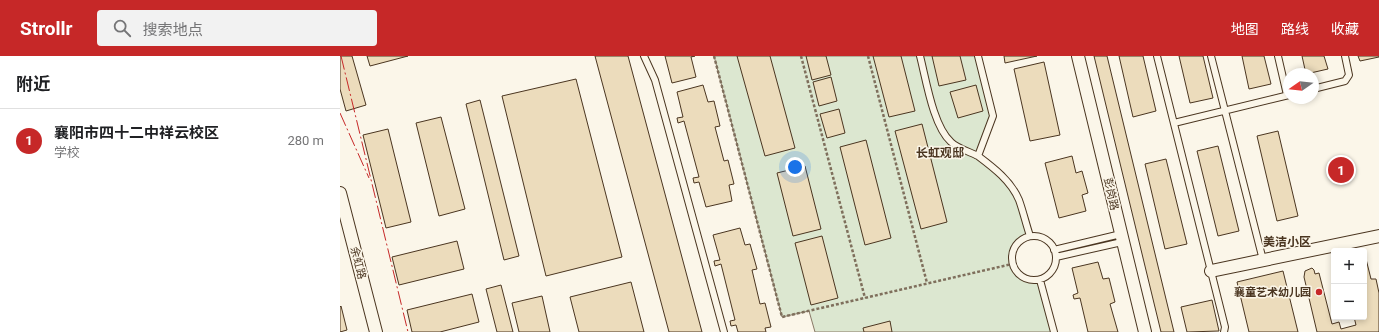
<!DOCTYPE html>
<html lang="zh">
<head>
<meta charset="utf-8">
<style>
  :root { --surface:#fff; --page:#f2f2f2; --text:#202124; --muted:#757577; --line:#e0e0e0; --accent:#c62828 }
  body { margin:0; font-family:Roboto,"Noto Sans SC",sans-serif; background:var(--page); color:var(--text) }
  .controls { position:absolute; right:12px; bottom:12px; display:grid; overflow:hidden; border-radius:4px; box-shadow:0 2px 6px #0003 }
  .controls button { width:36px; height:36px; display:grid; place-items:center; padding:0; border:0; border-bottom:1px solid var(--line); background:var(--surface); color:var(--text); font:20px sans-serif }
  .compass { position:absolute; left:943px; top:12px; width:36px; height:36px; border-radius:50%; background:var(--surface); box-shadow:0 2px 6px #0003; rotate:256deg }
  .you { position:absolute; left:455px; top:111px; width:14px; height:14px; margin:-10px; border:3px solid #fff; border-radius:50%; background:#1a73e8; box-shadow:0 0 0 6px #1a73e833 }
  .badge { display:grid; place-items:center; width:26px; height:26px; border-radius:50%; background:var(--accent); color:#fff; font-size:13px; font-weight:700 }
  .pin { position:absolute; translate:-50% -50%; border:2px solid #fff; box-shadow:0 1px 4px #0006 }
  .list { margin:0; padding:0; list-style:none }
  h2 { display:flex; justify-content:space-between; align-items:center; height:52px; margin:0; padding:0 16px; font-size:17px }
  h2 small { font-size:13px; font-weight:400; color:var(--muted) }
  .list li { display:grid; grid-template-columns:26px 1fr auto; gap:12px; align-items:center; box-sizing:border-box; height:64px; padding:0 16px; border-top:1px solid var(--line) }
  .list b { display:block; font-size:15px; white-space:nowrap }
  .list p { margin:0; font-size:13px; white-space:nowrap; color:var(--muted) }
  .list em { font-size:13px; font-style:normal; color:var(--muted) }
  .icon { flex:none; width:22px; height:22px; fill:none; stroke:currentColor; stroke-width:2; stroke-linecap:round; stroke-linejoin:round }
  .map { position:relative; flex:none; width:1039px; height:276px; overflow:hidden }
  header { display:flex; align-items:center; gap:24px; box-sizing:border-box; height:56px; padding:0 20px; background:var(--accent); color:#fff }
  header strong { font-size:19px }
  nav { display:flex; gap:22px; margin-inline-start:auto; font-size:14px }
  .search { width:280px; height:36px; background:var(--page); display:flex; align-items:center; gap:10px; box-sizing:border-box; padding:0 14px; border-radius:4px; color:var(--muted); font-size:15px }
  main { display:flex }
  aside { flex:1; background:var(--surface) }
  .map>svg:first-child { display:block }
  .green { fill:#dce7d0; stroke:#887966 }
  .building { fill:#ecdcbc; stroke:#4a3520 }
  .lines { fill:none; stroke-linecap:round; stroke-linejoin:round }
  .lane-casing { stroke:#4a3520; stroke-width:8 }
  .street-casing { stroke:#4a3520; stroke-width:14 }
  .path { stroke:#7f6f5c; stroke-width:2.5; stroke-dasharray:3 2; stroke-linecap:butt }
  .lane { stroke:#fbf6e9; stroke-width:6 }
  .street { stroke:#fbf6e9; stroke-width:12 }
  .power { stroke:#c62828; stroke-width:1; stroke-dasharray:14 3 2 3; stroke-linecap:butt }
  .poi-dot { fill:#c62828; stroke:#fbf6e9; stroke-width:1.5 }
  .labels { text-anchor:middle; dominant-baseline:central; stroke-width:3; stroke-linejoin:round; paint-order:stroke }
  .street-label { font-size:11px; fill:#4a3520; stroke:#fbf6e9 }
  .poi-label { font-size:11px; font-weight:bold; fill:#4a3520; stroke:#fbf6e9; text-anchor:end }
  .neighbourhood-label { font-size:12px; font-weight:bold; fill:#4a3520; stroke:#fbf6e9 }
</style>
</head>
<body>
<header>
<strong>Strollr</strong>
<div class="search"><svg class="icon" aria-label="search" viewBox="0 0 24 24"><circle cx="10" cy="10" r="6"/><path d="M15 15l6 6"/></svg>搜索地点</div>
<nav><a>地图</a><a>路线</a><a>收藏</a></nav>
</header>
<main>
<aside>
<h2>附近<small></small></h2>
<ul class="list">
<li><span class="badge">1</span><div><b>襄阳市四十二中祥云校区</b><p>学校</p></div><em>280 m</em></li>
</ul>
</aside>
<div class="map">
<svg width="1039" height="276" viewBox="0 0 1039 276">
  <rect width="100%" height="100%" fill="#fbf6e9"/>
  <!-- green -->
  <path class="green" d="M374,0H638L653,60L638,100L656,114L678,143L690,180C660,191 669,228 700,224L714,276H475L469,255L442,261Z"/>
  <!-- building -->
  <path class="building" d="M0,0H12L26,49L6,55L0,33Z
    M27,0H68L30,10Z
    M255,0H288L362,276H329Z
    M325,0H355L351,1L356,21L332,27Z
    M397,0H430L455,92L425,100Z
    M466,0H486L491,19L472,24Z
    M533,0H561L575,55L549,61Z
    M592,0H620L626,24L599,30Z
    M664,0H697L665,7Z
    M754,0H767L834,276H821Z
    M779,0H803L816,55L793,61Z
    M839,0H863L873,42L850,47Z
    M902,0H924L931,28L909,33Z
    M962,0H984L988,13L966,18Z
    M1018,0H1039V1L1020,5Z
    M704,6L720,79L690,85L674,13Z
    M491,21L497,45L479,50L473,26Z
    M236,23L282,201L206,220L162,40Z
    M363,29L368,46L374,45L380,70L375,71L384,105L388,104L394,128L389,129L392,145L366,151L359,126L354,127L353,122L359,121L344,65L338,67L337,62L343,61L337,36Z
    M636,29L643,55L618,62L610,36Z
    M140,44L179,200L164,204L126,48Z
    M499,53L505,77L487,82L480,58Z
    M101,61L125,153L99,160L76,67Z
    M582,68L607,166L581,173L555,75Z
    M48,73L71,166L46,172L23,79Z
    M938,75L958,160L937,165L917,80Z
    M526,84L551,182L525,189L500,91Z
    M878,90L899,175L878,180L857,95Z
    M732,100L736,117L742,115L748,137L742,139L746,155L719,162L705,107Z
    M826,103L847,188L825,193L805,108Z
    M465,110L481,173L453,180L437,117Z
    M400,172L405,189L410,188L417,213L412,214L420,248L425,247L431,271L425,272L426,276H398L396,269L391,270L390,265L395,264L381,208L375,210L374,205L380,204L373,179Z
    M482,180L498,242L471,249L455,187Z
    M117,185L124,213L59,229L52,201Z
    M1024,203H1026L1031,223H1036L1039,237V276H977L964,221L965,215L972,212L974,214L975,218L979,217L992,268L999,266L1001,273L1016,269L1014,261H1024Z
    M758,206L763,223L769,222L775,246L770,248L778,276H748L740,242L734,243L733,239L738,237L732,212Z
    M943,215L958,276H909L897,226Z
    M291,226L304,276H239L230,241Z
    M161,229L173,276H157L146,233Z
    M132,238L139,266L100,276H72L67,254Z
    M202,240L210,276H179L172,247Z
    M872,244L879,275L847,276L841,251Z
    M1,250L7,274L0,276V251Z
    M550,265L552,276H524L523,272Z"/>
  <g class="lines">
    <defs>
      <path id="lane" d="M304,0L315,24L384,276
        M580,0C586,23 593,70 611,86C617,92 630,96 638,100
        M638,0L653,60L638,100C654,112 671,125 679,144C683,155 686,168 690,180
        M817,0L885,271L884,276
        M871,0L923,204
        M938,0L947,39
        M973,33L1005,25L1009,19L1005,0
        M834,67L949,39
        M672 202a22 22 0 1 1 44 0a22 22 0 1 1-44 0Z
        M714,194L781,178
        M716,201L782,186
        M700,224L714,276"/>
      <path id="street" d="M738,0L805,276
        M0,137L36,276
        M871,215L1039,180"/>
    </defs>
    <!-- lane casing -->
    <use href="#lane" class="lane-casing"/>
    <!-- street casing -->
    <use href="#street" class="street-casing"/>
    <!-- path -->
    <path class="path" d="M374,0L442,261L672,208
      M461,0L525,242
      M528,0L587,227"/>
    <!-- lane -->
    <use href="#lane" class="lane"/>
    <!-- street -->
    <use href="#street" class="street"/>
    <!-- power -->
    <path class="power" d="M1,0L68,276
      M0,57L29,122"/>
  </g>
  <!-- markers -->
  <circle class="poi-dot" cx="979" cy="236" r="4"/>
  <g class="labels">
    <!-- street labels -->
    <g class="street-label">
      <text transform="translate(771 138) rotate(77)">彭岗路</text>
      <text transform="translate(18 207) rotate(76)">余虹路</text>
    </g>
    <!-- poi labels -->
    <g class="poi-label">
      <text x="971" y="236">襄童艺术幼儿园</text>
    </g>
    <!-- neighbourhood labels -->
    <g class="neighbourhood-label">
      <text x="600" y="97">长虹观邸</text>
      <text x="947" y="186">美洁小区</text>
    </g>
  </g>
</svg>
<div class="controls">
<button>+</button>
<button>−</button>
</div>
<svg class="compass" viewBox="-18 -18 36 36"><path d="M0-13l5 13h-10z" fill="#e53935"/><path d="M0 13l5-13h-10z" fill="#757577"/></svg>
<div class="you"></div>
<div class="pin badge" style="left:1001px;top:114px">1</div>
</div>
</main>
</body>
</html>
